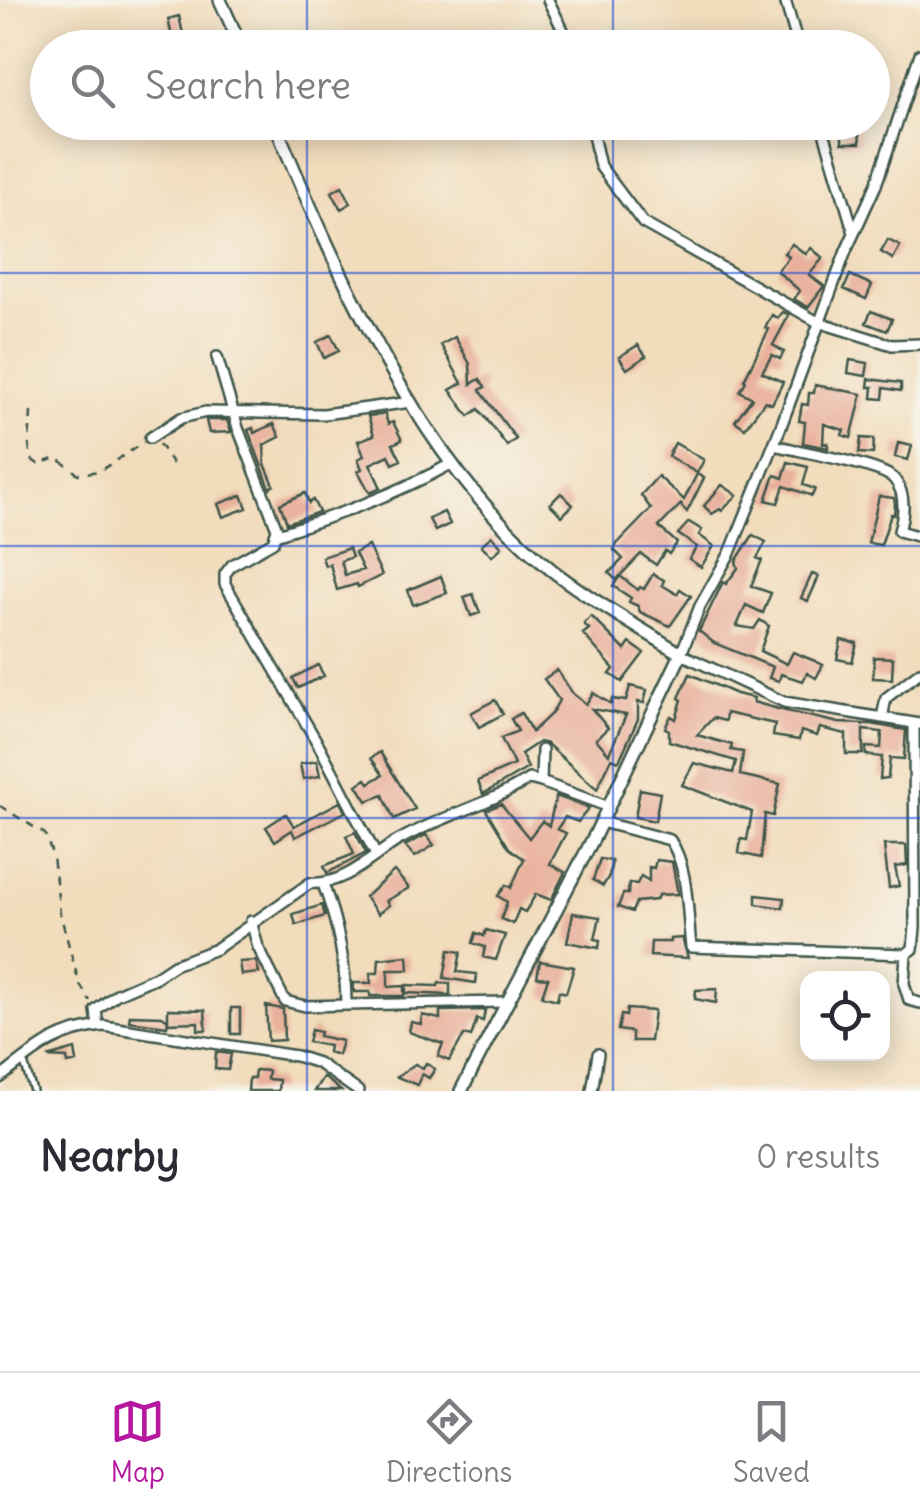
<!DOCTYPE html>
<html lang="en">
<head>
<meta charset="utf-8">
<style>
  :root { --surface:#fff; --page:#f7f7f7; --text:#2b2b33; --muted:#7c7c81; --line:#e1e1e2; --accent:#b5179e }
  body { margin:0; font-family:Delius,sans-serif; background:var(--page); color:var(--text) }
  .controls { position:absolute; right:30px; bottom:30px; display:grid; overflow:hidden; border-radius:20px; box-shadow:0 5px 25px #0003 }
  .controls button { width:90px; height:90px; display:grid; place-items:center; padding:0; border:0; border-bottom:2px solid var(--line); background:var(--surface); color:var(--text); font:50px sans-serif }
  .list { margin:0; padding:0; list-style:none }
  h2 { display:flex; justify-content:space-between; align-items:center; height:130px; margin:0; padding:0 40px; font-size:42px }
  h2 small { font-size:32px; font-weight:400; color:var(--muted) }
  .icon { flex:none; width:55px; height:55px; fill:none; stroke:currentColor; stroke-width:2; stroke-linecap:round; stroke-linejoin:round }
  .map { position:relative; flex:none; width:920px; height:1091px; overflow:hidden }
  .search { position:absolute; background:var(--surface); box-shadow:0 5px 25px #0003; left:30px; right:30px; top:30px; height:110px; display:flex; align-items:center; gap:25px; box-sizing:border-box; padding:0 35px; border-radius:55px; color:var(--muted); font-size:38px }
  .sheet { height:280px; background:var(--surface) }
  nav { display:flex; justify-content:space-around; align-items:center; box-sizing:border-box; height:140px; border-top:2px solid var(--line); background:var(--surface); font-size:28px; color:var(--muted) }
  nav a { display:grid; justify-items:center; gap:5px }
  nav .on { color:var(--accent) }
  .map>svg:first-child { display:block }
  .building { fill:#e9b09c; fill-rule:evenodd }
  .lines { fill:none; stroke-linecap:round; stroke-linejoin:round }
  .service-casing { stroke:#3e5548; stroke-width:10 }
  .minor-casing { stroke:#3e5548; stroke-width:14 }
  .tertiary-casing { stroke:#3e5548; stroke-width:16 }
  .path { stroke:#3e5548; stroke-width:2.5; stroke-dasharray:8 8; stroke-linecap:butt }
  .service { stroke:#fff; stroke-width:5 }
  .minor { stroke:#fff; stroke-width:9 }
  .tertiary { stroke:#fff; stroke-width:11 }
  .grid { fill:none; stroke:#1d4ed8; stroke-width:2.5; stroke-opacity:0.55 }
</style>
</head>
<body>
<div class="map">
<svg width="920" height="1091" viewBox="0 0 920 1091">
  <rect width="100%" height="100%" fill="#f7f3e8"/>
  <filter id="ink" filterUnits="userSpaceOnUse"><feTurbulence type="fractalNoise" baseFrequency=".01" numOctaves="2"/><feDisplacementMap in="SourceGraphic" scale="20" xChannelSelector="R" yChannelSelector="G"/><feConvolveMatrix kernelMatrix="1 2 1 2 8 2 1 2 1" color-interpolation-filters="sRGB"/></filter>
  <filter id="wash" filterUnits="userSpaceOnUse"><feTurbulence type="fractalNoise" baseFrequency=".0048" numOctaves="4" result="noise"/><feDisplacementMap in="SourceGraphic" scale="40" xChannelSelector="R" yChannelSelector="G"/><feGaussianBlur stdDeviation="2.25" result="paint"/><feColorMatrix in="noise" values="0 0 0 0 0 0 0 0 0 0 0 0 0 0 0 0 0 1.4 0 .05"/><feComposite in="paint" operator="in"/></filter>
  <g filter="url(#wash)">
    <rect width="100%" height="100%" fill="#f1dcbb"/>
    <g id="blocks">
      <!-- building -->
      <path class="building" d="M179,16L183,34L172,37L168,19Z
        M859,132L860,143H842V133Z
        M342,186L351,203L341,209L332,192Z
        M888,240L900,246L893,259L881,252Z
        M792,244L806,254L811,248L823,258L809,275L824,286L808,307L794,299L800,291L777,271L789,257L784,253Z
        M850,275L872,285L866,299L844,289Z
        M871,311L892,319L887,331L866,323Z
        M783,312L789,315L773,345L784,352L780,359L772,355L762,372L783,382L772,404L765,401L745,428L735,421L752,398L740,391L746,381L744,380L769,329L765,328L772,315L778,318Z
        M331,335L339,351L324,358L317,342Z
        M455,337L470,364L471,384L480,379L485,387L480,390L516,439L507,446L479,409L469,416L450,390L462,383L441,345Z
        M638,345L646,356L627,369L619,357Z
        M850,360L868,363L866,376L848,373Z
        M869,379L901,383V391L884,388L883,399L872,398L873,387H868Z
        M815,385L862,394L851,438L842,435L844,430L824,424L823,444L828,443V448L803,443L805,422L799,421L802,404L808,405L809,393H814Z
        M385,414L388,424L393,422L402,440L393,444L401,460L393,464L389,455L370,464L381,488L370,493L358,471L362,469L358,459L364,456L358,441L374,435L368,416Z
        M206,420H227L231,432L209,433Z
        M274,424L280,437L264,445L265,464L274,485L270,488L248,430L253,428L254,433Z
        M861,438L874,439L873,454L859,453Z
        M675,443L704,460L697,473L668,456Z
        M898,443L912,446L908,460L895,457Z
        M788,462L808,467L803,485L815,489L812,496L784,486L778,503L766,500L775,475L783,478Z
        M697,474L704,478L687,512L681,506L682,503L659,527L677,543L669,554L665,551L656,565L641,554L616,580L609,573L623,559L614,550L617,544L651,509L641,495L658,476L684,500Z
        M722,485L737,495L722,511L720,509L712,514L704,506Z
        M305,493L309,503L313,500L319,512L287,523L280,504Z
        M561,493L573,505L562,516L550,504Z
        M242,495L247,508L223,517L218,504Z
        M879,496L894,498L895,504L894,515L891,514L881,545L868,543Z
        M444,512L450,524L435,531L429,519Z
        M689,522L702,530L699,535L714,546L701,567L689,559L697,547L678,534Z
        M753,535L766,542L757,558L762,560L751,586L771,593L763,613L746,605L737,626L754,629L760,620L769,626L760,651L787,664L793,652L815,661L823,665L816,678L807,673L803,681L781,674L779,681L769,678L773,667L714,643L699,631L723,582L726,584L738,568L736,561Z
        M492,536L502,547L492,556L481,545Z
        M368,546L382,575L358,587L357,584L337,590L330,564L325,566L322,557L349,548L352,557L341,561L345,575L363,570L355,553Z
        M653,574L664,580L662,585L677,594L680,589L691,596L670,626L640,612L638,606L629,602L631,598L613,586L620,576L638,590L640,587L644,589Z
        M812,574L819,576L808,601L801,598Z
        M441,576L447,593L413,605L408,590Z
        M473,594L480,613L471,616L464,597Z
        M591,616L625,650L630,643L644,653L622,682L610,674L614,669L583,634L589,629L584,624Z
        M841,640L857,643L852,662L837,659Z
        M874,657L893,658L892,679L873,678Z
        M318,665L324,676L298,688L293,678Z
        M557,670L573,694L586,704L593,693L611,704L612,699L626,701L630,686L647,690L644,703L638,702V719L619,761L612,758L597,789L547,744L539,742L521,754L528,768L483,794L478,781L514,765L501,738L518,731L511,719L521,713L532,732L552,713L559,700L544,679ZM592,709L626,715L609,754L596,739L608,728Z
        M690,674L736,694L754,698L753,702L782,710L839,723L863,724V727V724H871L906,730L904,759L890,758L888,778L880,779L882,757L866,755V747L881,748L882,732L863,730V754H846V734L820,728L817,736L801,731L799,740L773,736L775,724L726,713L725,721L713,718L697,735L732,745L731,750L743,752L740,775L780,784L773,816L765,814L761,858L739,853L741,839L747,840L752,812L682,785L694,763L733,773L736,761L669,741V730L665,728L671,716L676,719L682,700L679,698Z
        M495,700L503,714L479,727L471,713Z
        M380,752L415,809L394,819L383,795L367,801L357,785L366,779L369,783L383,775L371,758Z
        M317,761L320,776L303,779L300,764Z
        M640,789L660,793L655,821L635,817Z
        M556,796L589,808L578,822L565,817L557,829L566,833L550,864L565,872L551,900L536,894L525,912L519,909L513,924L501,919L507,902L498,896L506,885L511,888L524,859L509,848L486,810L501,804L529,838L542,821L549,826Z
        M340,802L345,812L295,837L292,830L275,841L266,827L286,814L294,826Z
        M355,832L366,853L327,873L324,866L354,854L346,836Z
        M426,835L434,845L415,857L405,846Z
        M884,845H906L907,865L895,867L899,886L889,888Z
        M600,859L612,861L609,876L603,886L593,880Z
        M656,860L672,862L678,894L658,895L656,900L636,902L632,912L618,907L623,894H628L629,883L637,884L641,876L649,881V867L654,868Z
        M394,871L409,888L386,901L389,905L378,914L365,897Z
        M756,895L784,898L783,908L756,904Z
        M322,905L325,916L296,925L293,914Z
        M573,913L600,917L595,939L600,940L599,948L567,942Z
        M486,930L505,935L496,960L483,957L485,947L473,943L476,933L484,936Z
        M682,938L688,958L650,956L651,942H670V939Z
        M449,950L461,952L457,972L477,974L476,983L444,978Z
        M408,956L409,970H388V987L404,986V996H370V992H354L353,983H371L370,973H378L379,959Z
        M256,961L259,973L241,975L239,962Z
        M540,961L574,967L566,993L559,991L557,1000L542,996L548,978L537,977Z
        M439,983L450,984V995L406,993V985L438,986Z
        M717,989L716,1003L695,999L696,990Z
        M266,1006L283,1009L284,1040L268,1041Z
        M231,1008H240V1034H231Z
        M168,1009L205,1010L206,1030H198V1022L168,1023Z
        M627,1009L654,1011L650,1041H632V1032L618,1030L621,1015L626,1016Z
        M485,1010L483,1021L477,1019L471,1037L464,1035L449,1061L438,1056L443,1044L409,1032L411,1022L421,1024L422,1015L440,1019V1011Z
        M130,1015L162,1016L168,1020L167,1026L129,1021Z
        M311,1030L320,1032L319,1036L342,1041L338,1055L328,1052L329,1046L308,1042Z
        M75,1049L77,1062L68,1064L67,1058L48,1057Z
        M216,1052L231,1054L228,1070L215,1069Z
        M426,1063L435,1069L429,1078L422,1074L417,1085L397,1077L415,1064L423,1068Z
        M255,1070L268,1071L267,1079L279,1080L278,1091H248L249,1078H254Z
        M323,1077L330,1082L341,1091H314Z"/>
    </g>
  </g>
  <g filter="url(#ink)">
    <use href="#blocks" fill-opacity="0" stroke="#3e5548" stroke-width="2.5"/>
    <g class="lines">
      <defs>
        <path id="service" d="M23,1060L33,1091"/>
        <path id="minor" d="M548,0L572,48
          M785,0L799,48
          M920,54L876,185L846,251L780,429L730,553L700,606L681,654L784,702L920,724
          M590,122L600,166L643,223L818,322L892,345L920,344
          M821,122L854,233
          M217,357L238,428L277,529L273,542L232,565L225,574V584L321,749L376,855
          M150,438L181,418L206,412L324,414L411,402
          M774,445C797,451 882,465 894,479C907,494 904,514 899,531L920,537
          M275,535C336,516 394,495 451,464
          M882,718L886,698L920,672
          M914,723L915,927L913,949L906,954L904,984L909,1000L920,1003
          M542,750L541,782L609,807
          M601,822L670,840C689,867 687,914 691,947L906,954
          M323,884C338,924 346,963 346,1005L505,1002
          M251,921L258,947L285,1001L305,1006L346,1005
          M98,1026L96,1010L117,994L156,977L174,965L216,949L310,883C342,886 369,859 394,843C437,817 487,806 529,779L541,782
          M0,1078C36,1050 57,1030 104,1026L296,1056L318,1063L358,1091
          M592,1091L598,1054"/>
        <path id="tertiary" d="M220,0L242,48
          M274,122C338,274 422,468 553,571C593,602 639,627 681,654L594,837L461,1091"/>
      </defs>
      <!-- service casing -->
      <use href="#service" class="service-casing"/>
      <!-- minor casing -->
      <use href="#minor" class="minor-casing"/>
      <!-- tertiary casing -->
      <use href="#tertiary" class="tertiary-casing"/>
      <!-- path -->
      <path class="path" d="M31,412L29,445L31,459L38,464L57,458L78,474L100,471L144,442
        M159,444L175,467
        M0,806L45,834L53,857L60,913L79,983L90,1001"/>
      <!-- service -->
      <use href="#service" class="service"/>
      <!-- minor -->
      <use href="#minor" class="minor"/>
      <!-- tertiary -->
      <use href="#tertiary" class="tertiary"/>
    </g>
  </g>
  <!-- grid -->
  <path class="grid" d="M307,0V48M613,0V48M307,122V1091M613,122V1091M0,273H920M0,546H920M0,818H920"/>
</svg>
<div class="controls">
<button><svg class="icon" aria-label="locate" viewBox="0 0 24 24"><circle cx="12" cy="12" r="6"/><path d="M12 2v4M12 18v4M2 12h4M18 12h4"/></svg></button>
</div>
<div class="search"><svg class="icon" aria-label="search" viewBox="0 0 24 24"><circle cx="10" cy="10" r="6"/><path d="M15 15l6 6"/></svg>Search here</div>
</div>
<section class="sheet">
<h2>Nearby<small>0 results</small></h2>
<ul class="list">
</ul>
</section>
<nav>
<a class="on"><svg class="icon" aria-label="map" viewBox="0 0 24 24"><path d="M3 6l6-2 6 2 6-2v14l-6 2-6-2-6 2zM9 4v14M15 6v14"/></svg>Map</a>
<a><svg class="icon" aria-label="directions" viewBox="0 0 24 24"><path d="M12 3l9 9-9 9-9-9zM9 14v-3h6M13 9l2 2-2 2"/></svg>Directions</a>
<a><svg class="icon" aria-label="saved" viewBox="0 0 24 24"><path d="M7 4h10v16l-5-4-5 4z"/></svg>Saved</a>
</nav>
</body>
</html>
